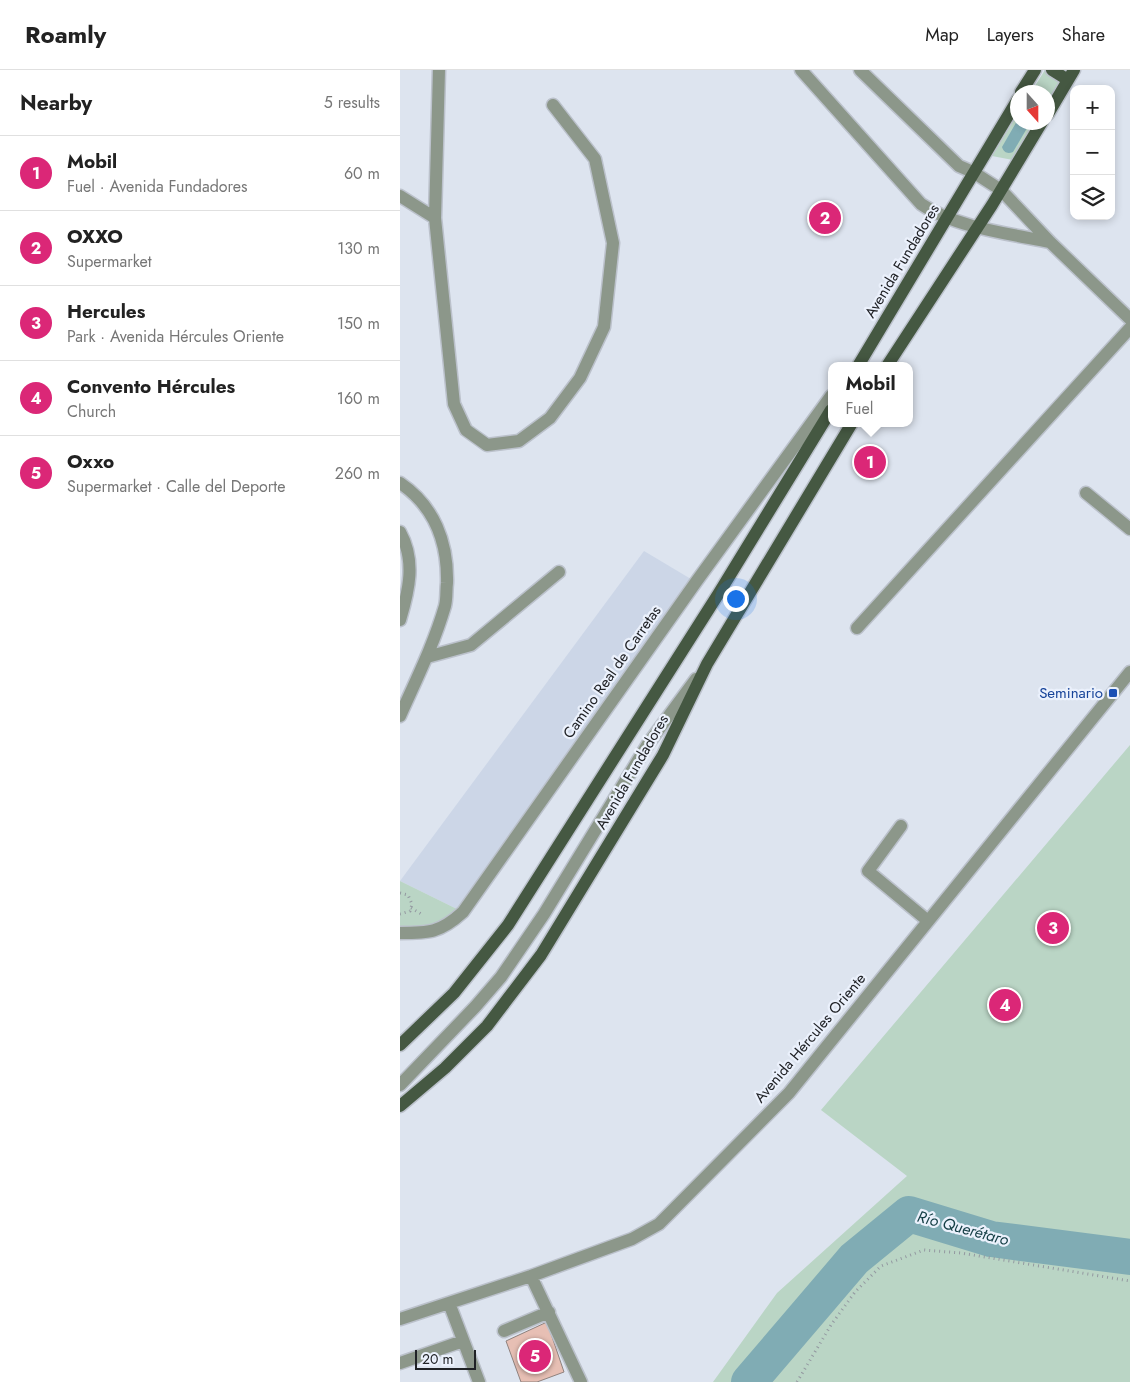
<!DOCTYPE html>
<html lang="en">
<head>
<meta charset="utf-8">
<style>
  :root { --surface:#fff; --page:#f2f2f2; --text:#222; --muted:#767676; --line:#e0e0e0; --accent:#db2777 }
  body { margin:0; font-family:Jost,sans-serif; background:var(--page); color:var(--text) }
  .controls { position:absolute; right:15px; top:15px; display:grid; overflow:hidden; border-radius:10px; box-shadow:0 2px 8px #0003 }
  .controls button { width:45px; height:45px; display:grid; place-items:center; padding:0; border:0; border-bottom:1px solid var(--line); background:var(--surface); color:var(--text); font:25px sans-serif }
  .compass { position:absolute; left:610px; top:15px; width:45px; height:45px; border-radius:50%; background:var(--surface); box-shadow:0 2px 8px #0003; rotate:159deg }
  .scale { position:absolute; left:15px; bottom:12px; width:61px; box-sizing:border-box; padding-left:5px; border:2px solid #202226; border-top:0; font-size:14px; line-height:18px; white-space:nowrap; color:#202226; -webkit-text-stroke:4px #ebf1fc; paint-order:stroke }
  .you { position:absolute; left:335px; top:528px; width:18px; height:18px; margin:-12px; border:4px solid #fff; border-radius:50%; background:#1a73e8; box-shadow:0 0 0 8px #1a73e833 }
  .badge { display:grid; place-items:center; width:32px; height:32px; border-radius:50%; background:var(--accent); color:#fff; font-size:16px; font-weight:700 }
  .pin { position:absolute; translate:-50% -50%; border:2px solid #fff; box-shadow:0 1px 5px #0006 }
  .popup { position:absolute; left:428px; top:292px; width:85px; height:65px; box-sizing:border-box; display:grid; place-content:center; border-radius:10px; background:var(--surface); filter:drop-shadow(0 1px 4px #0005); font-size:16px; white-space:nowrap; color:var(--muted) }
  .popup b { font-size:19px; color:var(--text) }
  .popup::after { content:''; position:absolute; left:50%; top:100%; margin-left:-10px; border:10px solid transparent; border-top-color:var(--surface) }
  .list { margin:0; padding:0; list-style:none }
  h2 { display:flex; justify-content:space-between; align-items:center; height:65px; margin:0; padding:0 20px; font-size:21px }
  h2 small { font-size:16px; font-weight:400; color:var(--muted) }
  .list li { display:grid; grid-template-columns:32px 1fr auto; gap:15px; align-items:center; box-sizing:border-box; height:75px; padding:0 20px; border-top:1px solid var(--line) }
  .list b { display:block; font-size:19px; white-space:nowrap }
  .list p { margin:0; font-size:16px; white-space:nowrap; color:var(--muted) }
  .list em { font-size:16px; font-style:normal; color:var(--muted) }
  .icon { flex:none; width:28px; height:28px; fill:none; stroke:currentColor; stroke-width:2; stroke-linecap:round; stroke-linejoin:round }
  .map { position:relative; flex:none; width:730px; height:1312px; overflow:hidden }
  header { display:flex; align-items:center; gap:30px; box-sizing:border-box; height:70px; padding:0 25px; background:var(--surface); border-bottom:1px solid var(--line) }
  header strong { font-size:24px }
  nav { display:flex; gap:28px; margin-inline-start:auto; font-size:18px }
  main { display:flex }
  aside { flex:1; background:var(--surface) }
  .map>svg:first-child { display:block }
  .built { fill:#ccd6e7 }
  .green { fill:#bad5c5 }
  .water { fill:#80acb4 }
  .lines { fill:none; stroke-linecap:round; stroke-linejoin:round }
  .river { stroke:#80acb4; stroke-width:36 }
  .building { fill:#e7bfb4; stroke:#8f827e }
  .minor-casing { stroke:#bbc1cb; stroke-width:15 }
  .major-casing { stroke:#bbc1cb; stroke-width:15 }
  .path { stroke:#9398a0; stroke-width:3; stroke-dasharray:1 4; stroke-linecap:butt }
  .minor { stroke:#8c978a; stroke-width:12 }
  .major { stroke:#455842; stroke-width:12 }
  .transit-dot { fill:#1a4fb4; stroke:#ebf1fc; stroke-width:2 }
  .labels { text-anchor:middle; dominant-baseline:central; stroke-width:4.5; stroke-linejoin:round; paint-order:stroke }
  .street-label { font-size:15px; fill:#202226; stroke:#ebf1fc }
  .transit-label { font-size:15px; fill:#164399; stroke:#ebf1fc; text-anchor:end }
  .water-label { font-size:16px; font-style:italic; fill:#143e45; stroke:#ebf1fc }
</style>
</head>
<body>
<header>
<strong>Roamly</strong>
<nav><a>Map</a><a>Layers</a><a>Share</a></nav>
</header>
<main>
<aside>
<h2>Nearby<small>5 results</small></h2>
<ul class="list">
<li><span class="badge">1</span><div><b>Mobil</b><p>Fuel · Avenida Fundadores</p></div><em>60 m</em></li>
<li><span class="badge">2</span><div><b>OXXO</b><p>Supermarket</p></div><em>130 m</em></li>
<li><span class="badge">3</span><div><b>Hercules</b><p>Park · Avenida Hércules Oriente</p></div><em>150 m</em></li>
<li><span class="badge">4</span><div><b>Convento Hércules</b><p>Church</p></div><em>160 m</em></li>
<li><span class="badge">5</span><div><b>Oxxo</b><p>Supermarket · Calle del Deporte</p></div><em>260 m</em></li>
</ul>
</aside>
<div class="map">
<svg width="730" height="1312" viewBox="0 0 730 1312">
  <rect width="100%" height="100%" fill="#dde4ef"/>
  <!-- built -->
  <path class="built" d="M244,481L296,512L63,842L0,811Z"/>
  <!-- green -->
  <path class="green" d="M645,0H669L648,35V22H631Z
    M617,45L618,52L636,53L613,90L592,86Z
    M730,675V1312H313L377,1223L507,1106L421,1040Z
    M0,811L63,842L49,855L0,863Z"/>
  <!-- water -->
  <path class="water" d="M617,51L618,52L630,53L613,82C608,84 604,83 602,77Z"/>
  <g class="lines">
    <!-- river -->
    <path class="river" d="M349,1312L454,1189L509,1144L591,1169L730,1187"/>
  </g>
  <!-- building -->
  <path class="building" d="M147,1252L164,1302L137,1312H121L106,1271Z"/>
  <g class="lines">
    <defs>
      <path id="minor" d="M39,0L35,148L54,334L66,360L87,375L119,371L150,348L180,308L204,257L213,173L195,89L153,35
        M401,0L521,134C554,157 610,164 650,172
        M460,0L559,96L573,102L601,120L650,172L730,249
        M0,126L35,148
        M0,413C34,436 48,472 47,513C46,520 47,528 45,536C34,574 16,610 0,646
        M686,423L730,459
        M0,462C16,491 9,520 0,550
        M457,558L730,258
        M27,587L71,575L159,502
        M501,756L468,801L528,851
        M0,863C29,863 40,863 63,842L296,512L431,326
        M0,1015L75,937L101,907L144,844L248,674L296,609
        M131,1206L181,1312
        M49,1233L79,1312
        M0,1249L131,1206L210,1177L232,1169L259,1154L389,1023L730,602
        M104,1261L149,1242
        M0,1293L63,1271"/>
      <path id="major" d="M652,0L668,10
        M621,22L635,0
        M648,44L674,0
        M458,296L618,29
        M487,296L592,135L642,52
        M0,975L54,923L108,855L319,523L431,340
        M0,1036L45,998L87,956L141,885L263,685L307,594L452,353"/>
    </defs>
    <!-- minor casing -->
    <use href="#minor" class="minor-casing"/>
    <!-- major casing -->
    <use href="#major" class="major-casing"/>
    <!-- path -->
    <path class="path" d="M0,823L8,825L12,834L10,841L0,844
      M11,838L23,845
      M397,1312L431,1255L455,1222L481,1196L524,1180L561,1183L730,1211"/>
    <!-- minor -->
    <use href="#minor" class="minor"/>
    <!-- major -->
    <use href="#major" class="major"/>
  </g>
  <!-- markers -->
  <rect class="transit-dot" x="708" y="618" width="10" height="10" rx="2.5"/>
  <g class="labels">
    <!-- street labels -->
    <g class="street-label">
      <text transform="translate(502 191) rotate(-59)">Avenida Fundadores</text>
      <text transform="translate(212 602) rotate(-55)">Camino Real de Carretas</text>
      <text transform="translate(232 702) rotate(-60)">Avenida Fundadores</text>
      <text transform="translate(410 968) rotate(-50)">Avenida Hércules Oriente</text>
    </g>
    <!-- transit labels -->
    <g class="transit-label">
      <text x="703" y="623">Seminario</text>
    </g>
    <!-- water labels -->
    <g class="water-label">
      <text transform="translate(563 1158) rotate(15)">Río Querétaro</text>
    </g>
  </g>
</svg>
<div class="controls">
<button>+</button>
<button>−</button>
<button><svg class="icon" aria-label="layers" viewBox="0 0 24 24"><path d="M12 4l9 5-9 5-9-5zM3 14l9 5 9-5"/></svg></button>
</div>
<svg class="compass" viewBox="-18 -18 36 36"><path d="M0-13l5 13h-10z" fill="#e53935"/><path d="M0 13l5-13h-10z" fill="#767676"/></svg>
<div class="scale">20 m</div>
<div class="you"></div>
<div class="pin badge" style="left:470px;top:392px">1</div>
<div class="popup"><b>Mobil</b>Fuel</div>
<div class="pin badge" style="left:425px;top:148px">2</div>
<div class="pin badge" style="left:653px;top:858px">3</div>
<div class="pin badge" style="left:605px;top:935px">4</div>
<div class="pin badge" style="left:135px;top:1286px">5</div>
</div>
</main>
</body>
</html>
